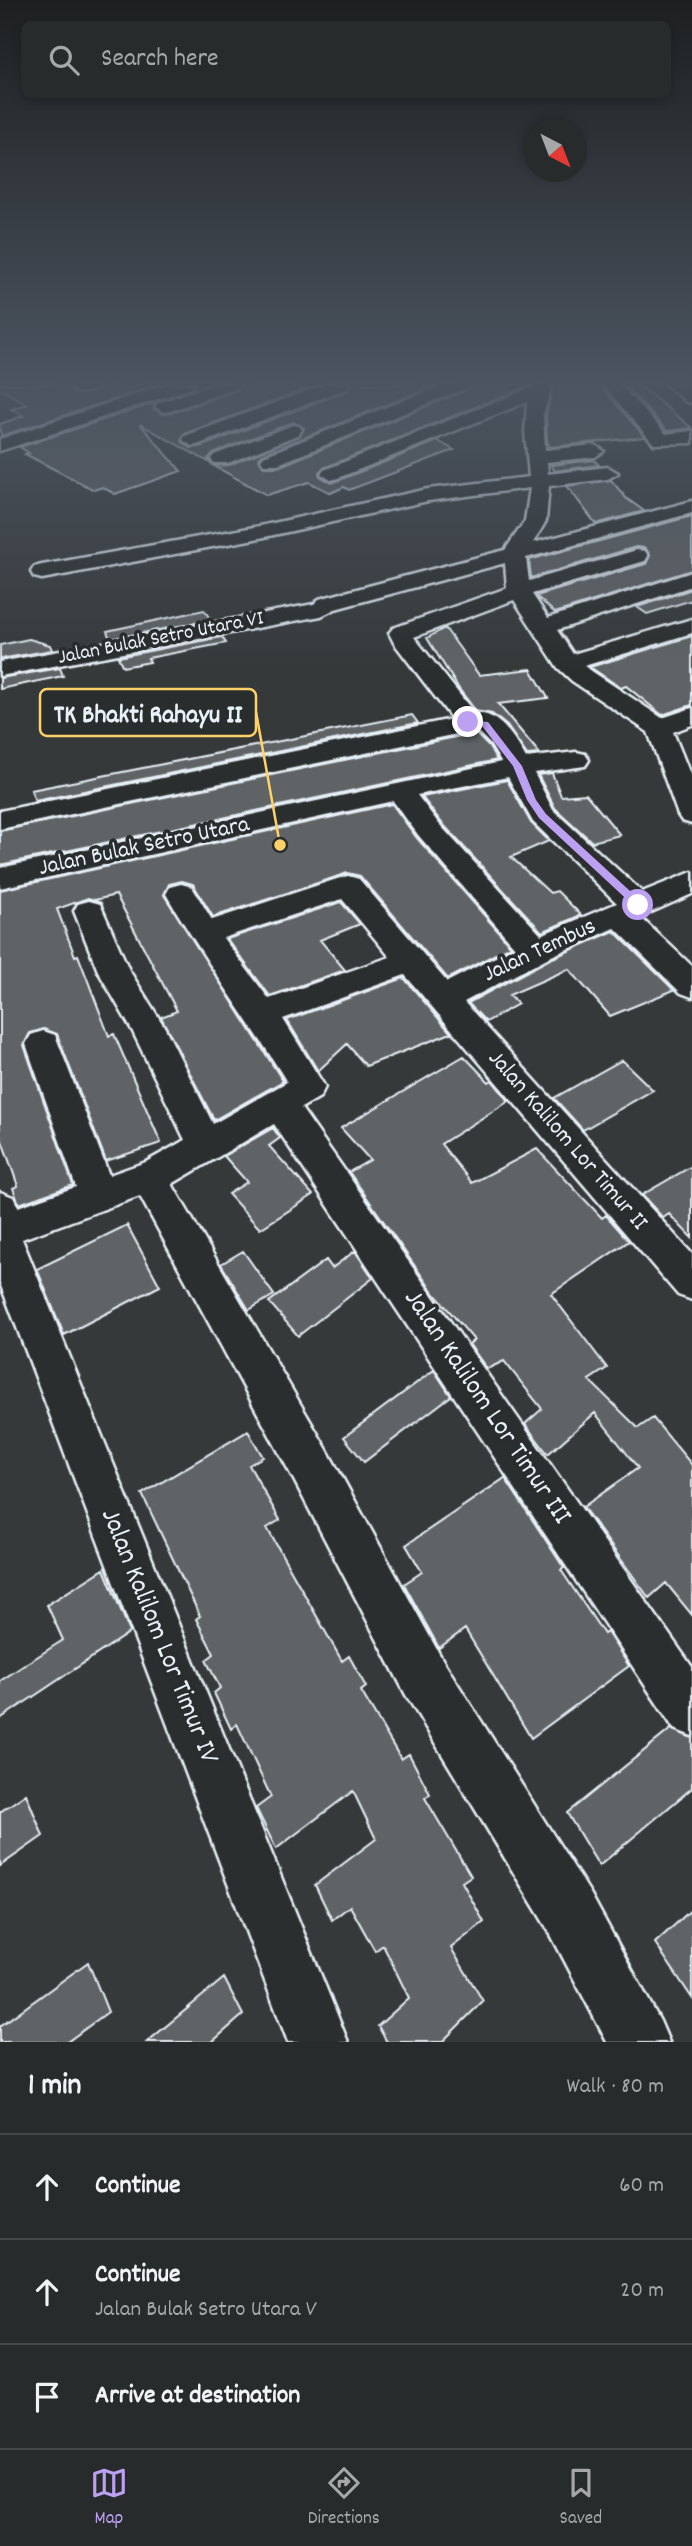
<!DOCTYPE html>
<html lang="en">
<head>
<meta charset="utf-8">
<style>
  :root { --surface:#282b2c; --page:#303334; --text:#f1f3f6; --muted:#a5a7a9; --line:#444748; --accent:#bca0f2 }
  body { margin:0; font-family:Dekko,sans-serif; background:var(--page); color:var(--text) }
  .compass { position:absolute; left:524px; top:119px; width:63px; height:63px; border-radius:50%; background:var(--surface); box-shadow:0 4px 10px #0003; rotate:138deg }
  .stop { position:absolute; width:21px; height:21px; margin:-16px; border:5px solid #bca0f2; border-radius:50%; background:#fff }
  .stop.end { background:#bca0f2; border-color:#fff; box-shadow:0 2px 7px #0008 }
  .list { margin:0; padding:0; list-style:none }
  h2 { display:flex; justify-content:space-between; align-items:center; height:91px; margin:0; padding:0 28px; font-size:30px }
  h2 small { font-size:23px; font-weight:400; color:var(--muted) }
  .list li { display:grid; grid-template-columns:46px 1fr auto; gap:21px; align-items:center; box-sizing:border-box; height:105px; padding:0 28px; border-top:2px solid var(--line) }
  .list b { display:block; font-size:26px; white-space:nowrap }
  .list p { margin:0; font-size:23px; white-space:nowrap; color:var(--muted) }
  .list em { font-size:23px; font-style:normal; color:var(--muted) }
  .icon { flex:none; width:38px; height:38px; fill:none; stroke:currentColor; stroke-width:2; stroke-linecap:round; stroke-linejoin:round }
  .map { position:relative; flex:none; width:692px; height:2042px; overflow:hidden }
  .search { position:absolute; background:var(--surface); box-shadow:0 4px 10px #0003; left:21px; right:21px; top:21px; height:77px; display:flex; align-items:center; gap:18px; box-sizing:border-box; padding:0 24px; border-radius:10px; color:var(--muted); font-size:26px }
  .sheet { height:406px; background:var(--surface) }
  nav { display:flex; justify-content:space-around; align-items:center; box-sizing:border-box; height:98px; border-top:2px solid var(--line); background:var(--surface); font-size:19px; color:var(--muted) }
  nav a { display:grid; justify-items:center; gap:4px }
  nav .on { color:var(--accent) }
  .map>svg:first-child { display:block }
  .building { fill:#5f6365; stroke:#e8f1f8; stroke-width:2 }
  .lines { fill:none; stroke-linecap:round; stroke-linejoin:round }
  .minor-casing { stroke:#e8f1f8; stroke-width:5 }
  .minor { fill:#2a2d2e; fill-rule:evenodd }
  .route { fill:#bca0f2 }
  .labels { text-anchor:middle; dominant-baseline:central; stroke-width:7; stroke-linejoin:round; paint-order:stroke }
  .far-street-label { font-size:21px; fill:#e8f1f8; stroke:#2a2d2e }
  .street-label { font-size:24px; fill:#e8f1f8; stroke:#2a2d2e }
  .near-street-label { font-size:28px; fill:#e8f1f8; stroke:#2a2d2e }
  .leader { fill:none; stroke:#ffd166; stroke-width:2.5 }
  .callout-dot { fill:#ffd166; stroke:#2a2d2e; stroke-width:2.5 }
  .callout { fill:#2a2d2e; stroke:#ffd166; stroke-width:2.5 }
  .callout-label { font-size:26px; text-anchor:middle; font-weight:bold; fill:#e8f1f8 }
</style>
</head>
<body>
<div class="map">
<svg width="692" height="2042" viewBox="0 0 692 2042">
  <rect width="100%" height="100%" fill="#35393a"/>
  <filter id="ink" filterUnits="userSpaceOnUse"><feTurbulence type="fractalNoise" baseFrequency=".0143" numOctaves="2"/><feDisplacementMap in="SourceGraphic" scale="14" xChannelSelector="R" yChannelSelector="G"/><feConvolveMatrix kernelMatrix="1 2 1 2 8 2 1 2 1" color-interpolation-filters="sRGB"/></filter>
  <g filter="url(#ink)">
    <!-- building -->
    <path class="building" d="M0,384H71L69,387L73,393L81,394L96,391L103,384H160L1,436L0,424L23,416L11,409L27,404L0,389Z
      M243,384H319L184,434L182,442L191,448L200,447L349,390L354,384H438L263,454L259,458L264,467H278L467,390L472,384H532L323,468L319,472L320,476L332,483L438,441L454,450L349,490L344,487L331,493L309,482L267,495L214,466L229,465L300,436L304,428L293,422L213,453L208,459L212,464L140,424L181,471L115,494L102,487L94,490L25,454L29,453L20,447L155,403L154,409L163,414L171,413L238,390Z
      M554,384H599L645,437L550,447L547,442L546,415Z
      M640,386L692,428L667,431L626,387Z
      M594,460L599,465L555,471L551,465Z
      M611,480L626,498L644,511L596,524L567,486Z
      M692,516V570L555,613L536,596L646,564L650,555L645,548L636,547L531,578L529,560Z
      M692,589V600L647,614L637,607Z
      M204,610L211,620L110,639L107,631Z
      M445,628L479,675L531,669L548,698L498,704L540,754L527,755L507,726L492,714L476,711L459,689L427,638Z
      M692,636V705L662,715L626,686L621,688L590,667Z
      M222,637L226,643L148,658L150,662L123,667L118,657Z
      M29,639L50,645L52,650L0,659V645Z
      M60,668L63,676L0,689V678Z
      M412,715L418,723L35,801L31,790Z
      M475,733L489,747L497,760L0,865V831Z
      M552,773L561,796L586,794L620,835L592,842L555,808L538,775Z
      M507,780L531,823L549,841L511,857L550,893L557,891L581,915L542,932L441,822L422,797Z
      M392,804L417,838L511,946L448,979L360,876L347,873L336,877L213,917L193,884L182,881L169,884L164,895L283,1081L214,1120L161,1017L177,1011L116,895L95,900L88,898L57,909L75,956L78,955L109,1036L114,1034L161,1143L106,1161L57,1034L44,1029L30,1033L24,1045L73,1185L19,1204L13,1188L18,1186L0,1135V890Z
      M341,902L360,924L320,940L345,970L270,996L227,939Z
      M614,931L674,990L610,1016L569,969L509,995L518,1004L486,1022L468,1003L548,960Z
      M404,978L451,1033L366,1066L347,1044L318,1071L287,1020Z
      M464,1056L489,1082L492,1080L509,1101L441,1144L472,1183L537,1149L602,1218L606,1215L629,1241L551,1294L607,1368L589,1380L638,1428L653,1418L692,1465V1615L666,1583L649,1598L583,1507L638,1468L595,1413L548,1454L525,1424L542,1409L504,1361L487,1369L469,1344L474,1340L433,1292L349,1172L370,1160L341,1128Z
      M622,1060L653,1090L583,1130L554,1098Z
      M273,1128L280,1138L269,1146L313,1195L260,1229L228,1194L247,1182L224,1156Z
      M692,1166V1238L669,1214L663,1218L642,1195Z
      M127,1225L160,1286L64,1335L37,1269Z
      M243,1251L274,1295L249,1310L221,1264Z
      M355,1251L373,1278L298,1336L269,1302L326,1260L332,1268Z
      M434,1370L451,1396L364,1462L344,1437Z
      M248,1431L263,1457L249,1465L280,1520L267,1528L342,1661L349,1656L366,1687L361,1691L401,1759L409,1754L430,1794L425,1798L471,1876L462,1882L484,1922L451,1948L483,2001L442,2042H387L378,2026L409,1998L383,1945L375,1951L350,1906L332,1920L315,1885L376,1839L353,1791L276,1849L256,1808L271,1797L237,1724L231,1729L214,1693L220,1688L206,1660L214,1654L196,1619L200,1616L142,1494Z
      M505,1478L564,1568L561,1570L604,1634L607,1632L629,1666L531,1738L465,1629L439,1648L404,1584L422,1572L406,1545Z
      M104,1569L130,1632L0,1719V1681L63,1640L47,1605Z
      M671,1729L692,1738V1788L599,1866L567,1813Z
      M26,1794L43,1836L0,1866V1812Z
      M692,1909V1998L655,1943Z
      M88,1962L108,2012L67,2042H0V2026Z
      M224,1978L243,2015L212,2042H147Z"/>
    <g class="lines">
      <defs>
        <path id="minor" d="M75,384H100C95,391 83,393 75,391L72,387Z
          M168,384H194L191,388L0,451V439Z
          M215,384H240L237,388L170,411L164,412L155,407L158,403Z
          M326,384H351L348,388L199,444L192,446L183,440L185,436Z
          M445,384H469L466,388L278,464H264L261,460L264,456Z
          M535,384H552L543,415L545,450L595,445L604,451L595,457L547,462L548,474L608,467L618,473L608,479L549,486L546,521L533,543L692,501V513L526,558L529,581L637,550L645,551L648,556L645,561L532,594L548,618L692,572V586L557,630L573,654L692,619V633L584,666L662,718L692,708V725L673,732L692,779V824L682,821L678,815L648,732L572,681L558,668L514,600L414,637L475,714C498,710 516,741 526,758L576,752L585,754L589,760L585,766L534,773L553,810L642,892L692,872V894L640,917L692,966V997L681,993L615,928L547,958L464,1002L692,1254V1300L678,1295L405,975L283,1019L325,1087L320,1097L301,1108L692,1667V1736L674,1729L274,1124L172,1184L326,1448L442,1659L590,1893L660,2021L669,2042H607L550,1933L406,1695L294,1480L140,1196L22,1239L348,2042H288L0,1283V1192L13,1197L18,1207L76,1187L26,1044L31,1035L43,1031L55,1035L109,1175L146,1162L185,1140L132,1030L98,971L74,911L78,904L89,901L100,904L129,970L165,1028L213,1124L287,1082C248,1019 204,959 166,894L170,887L181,884L192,887L212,920L337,879L348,876L359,879L447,982L515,947L419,836L393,801L0,888V868L501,762L491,745L476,730L0,829V811L452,719L394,643L389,633L393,628L507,588L505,563L335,609L321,616L0,676V662L314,604L319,599L505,550L525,521L530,488L428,501L260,538L42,579L34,577L31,572L34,567L42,565L260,526L428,489L529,477L525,432L527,402L338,478L331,480L321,474L324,470L533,387ZM508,777L533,822L617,903L541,935L439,824L417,795ZM342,899L390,957L269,999L223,938Z
          M602,384H619L666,434L692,431V443L654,444Z
          M666,384H685L692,390V403L686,402Z
          M293,425L299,426L302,430L299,434L228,463H214L211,459L214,455Z"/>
      </defs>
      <!-- minor casing -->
      <use href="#minor" class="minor-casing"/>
      <!-- minor -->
      <use href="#minor" class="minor"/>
    </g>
  </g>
  <!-- sky -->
  <linearGradient id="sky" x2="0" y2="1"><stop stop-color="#1d1f20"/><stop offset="0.57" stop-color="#4b5460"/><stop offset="1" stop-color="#4b5460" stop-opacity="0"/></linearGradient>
  <rect width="692" height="670" fill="url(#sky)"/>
  <!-- route -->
  <path class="route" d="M468,720L488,722L522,766L536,800L546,814L642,902V907H635L539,818L527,800L513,766L482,726L465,724V720Z"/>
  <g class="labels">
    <!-- far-street labels -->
    <g class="far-street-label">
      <text transform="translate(161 639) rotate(-11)">Jalan Bulak Setro Utara VI</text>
    </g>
    <!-- street labels -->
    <g class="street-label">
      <text transform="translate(144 847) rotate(-12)">Jalan Bulak Setro Utara</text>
      <text transform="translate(540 951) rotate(-25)">Jalan Tembus</text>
      <text transform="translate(567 1141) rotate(49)">Jalan Kalilom Lor Timur II</text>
    </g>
    <!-- near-street labels -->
    <g class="near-street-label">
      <text transform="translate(486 1408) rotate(56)">Jalan Kalilom Lor Timur III</text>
      <text transform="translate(158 1637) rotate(68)">Jalan Kalilom Lor Timur IV</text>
    </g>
  </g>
  <!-- callouts -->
  <path class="leader" d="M280 845L256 712"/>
  <circle class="callout-dot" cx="280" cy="845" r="7"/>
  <rect class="callout" x="40" y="689" width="216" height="47" rx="7"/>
  <g class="callout-label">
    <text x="148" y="722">TK Bhakti Rahayu II</text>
  </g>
</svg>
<svg class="compass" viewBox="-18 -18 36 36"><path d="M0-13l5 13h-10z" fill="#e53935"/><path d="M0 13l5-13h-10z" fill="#a5a7a9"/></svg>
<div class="stop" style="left:638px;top:905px"></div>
<div class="stop end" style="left:468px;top:722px"></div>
<div class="search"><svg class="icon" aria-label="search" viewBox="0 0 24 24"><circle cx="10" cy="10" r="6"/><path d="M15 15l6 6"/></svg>Search here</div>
</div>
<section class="sheet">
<h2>1 min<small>Walk · 80 m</small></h2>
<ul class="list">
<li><svg class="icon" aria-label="ahead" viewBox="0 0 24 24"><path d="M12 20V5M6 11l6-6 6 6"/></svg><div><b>Continue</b></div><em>60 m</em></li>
<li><svg class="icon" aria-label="ahead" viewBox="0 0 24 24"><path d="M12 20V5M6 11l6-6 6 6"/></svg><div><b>Continue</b><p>Jalan Bulak Setro Utara V</p></div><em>20 m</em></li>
<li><svg class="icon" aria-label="arrive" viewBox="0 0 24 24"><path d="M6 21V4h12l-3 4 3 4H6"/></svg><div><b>Arrive at destination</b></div></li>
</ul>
</section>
<nav>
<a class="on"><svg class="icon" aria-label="map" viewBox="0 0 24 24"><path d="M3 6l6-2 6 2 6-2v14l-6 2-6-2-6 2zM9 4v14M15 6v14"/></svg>Map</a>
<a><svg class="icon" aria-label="directions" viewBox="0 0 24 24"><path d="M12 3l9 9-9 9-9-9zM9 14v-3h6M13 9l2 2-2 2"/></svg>Directions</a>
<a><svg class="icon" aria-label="saved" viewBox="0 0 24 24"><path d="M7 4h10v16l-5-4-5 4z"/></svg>Saved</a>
</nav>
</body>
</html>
